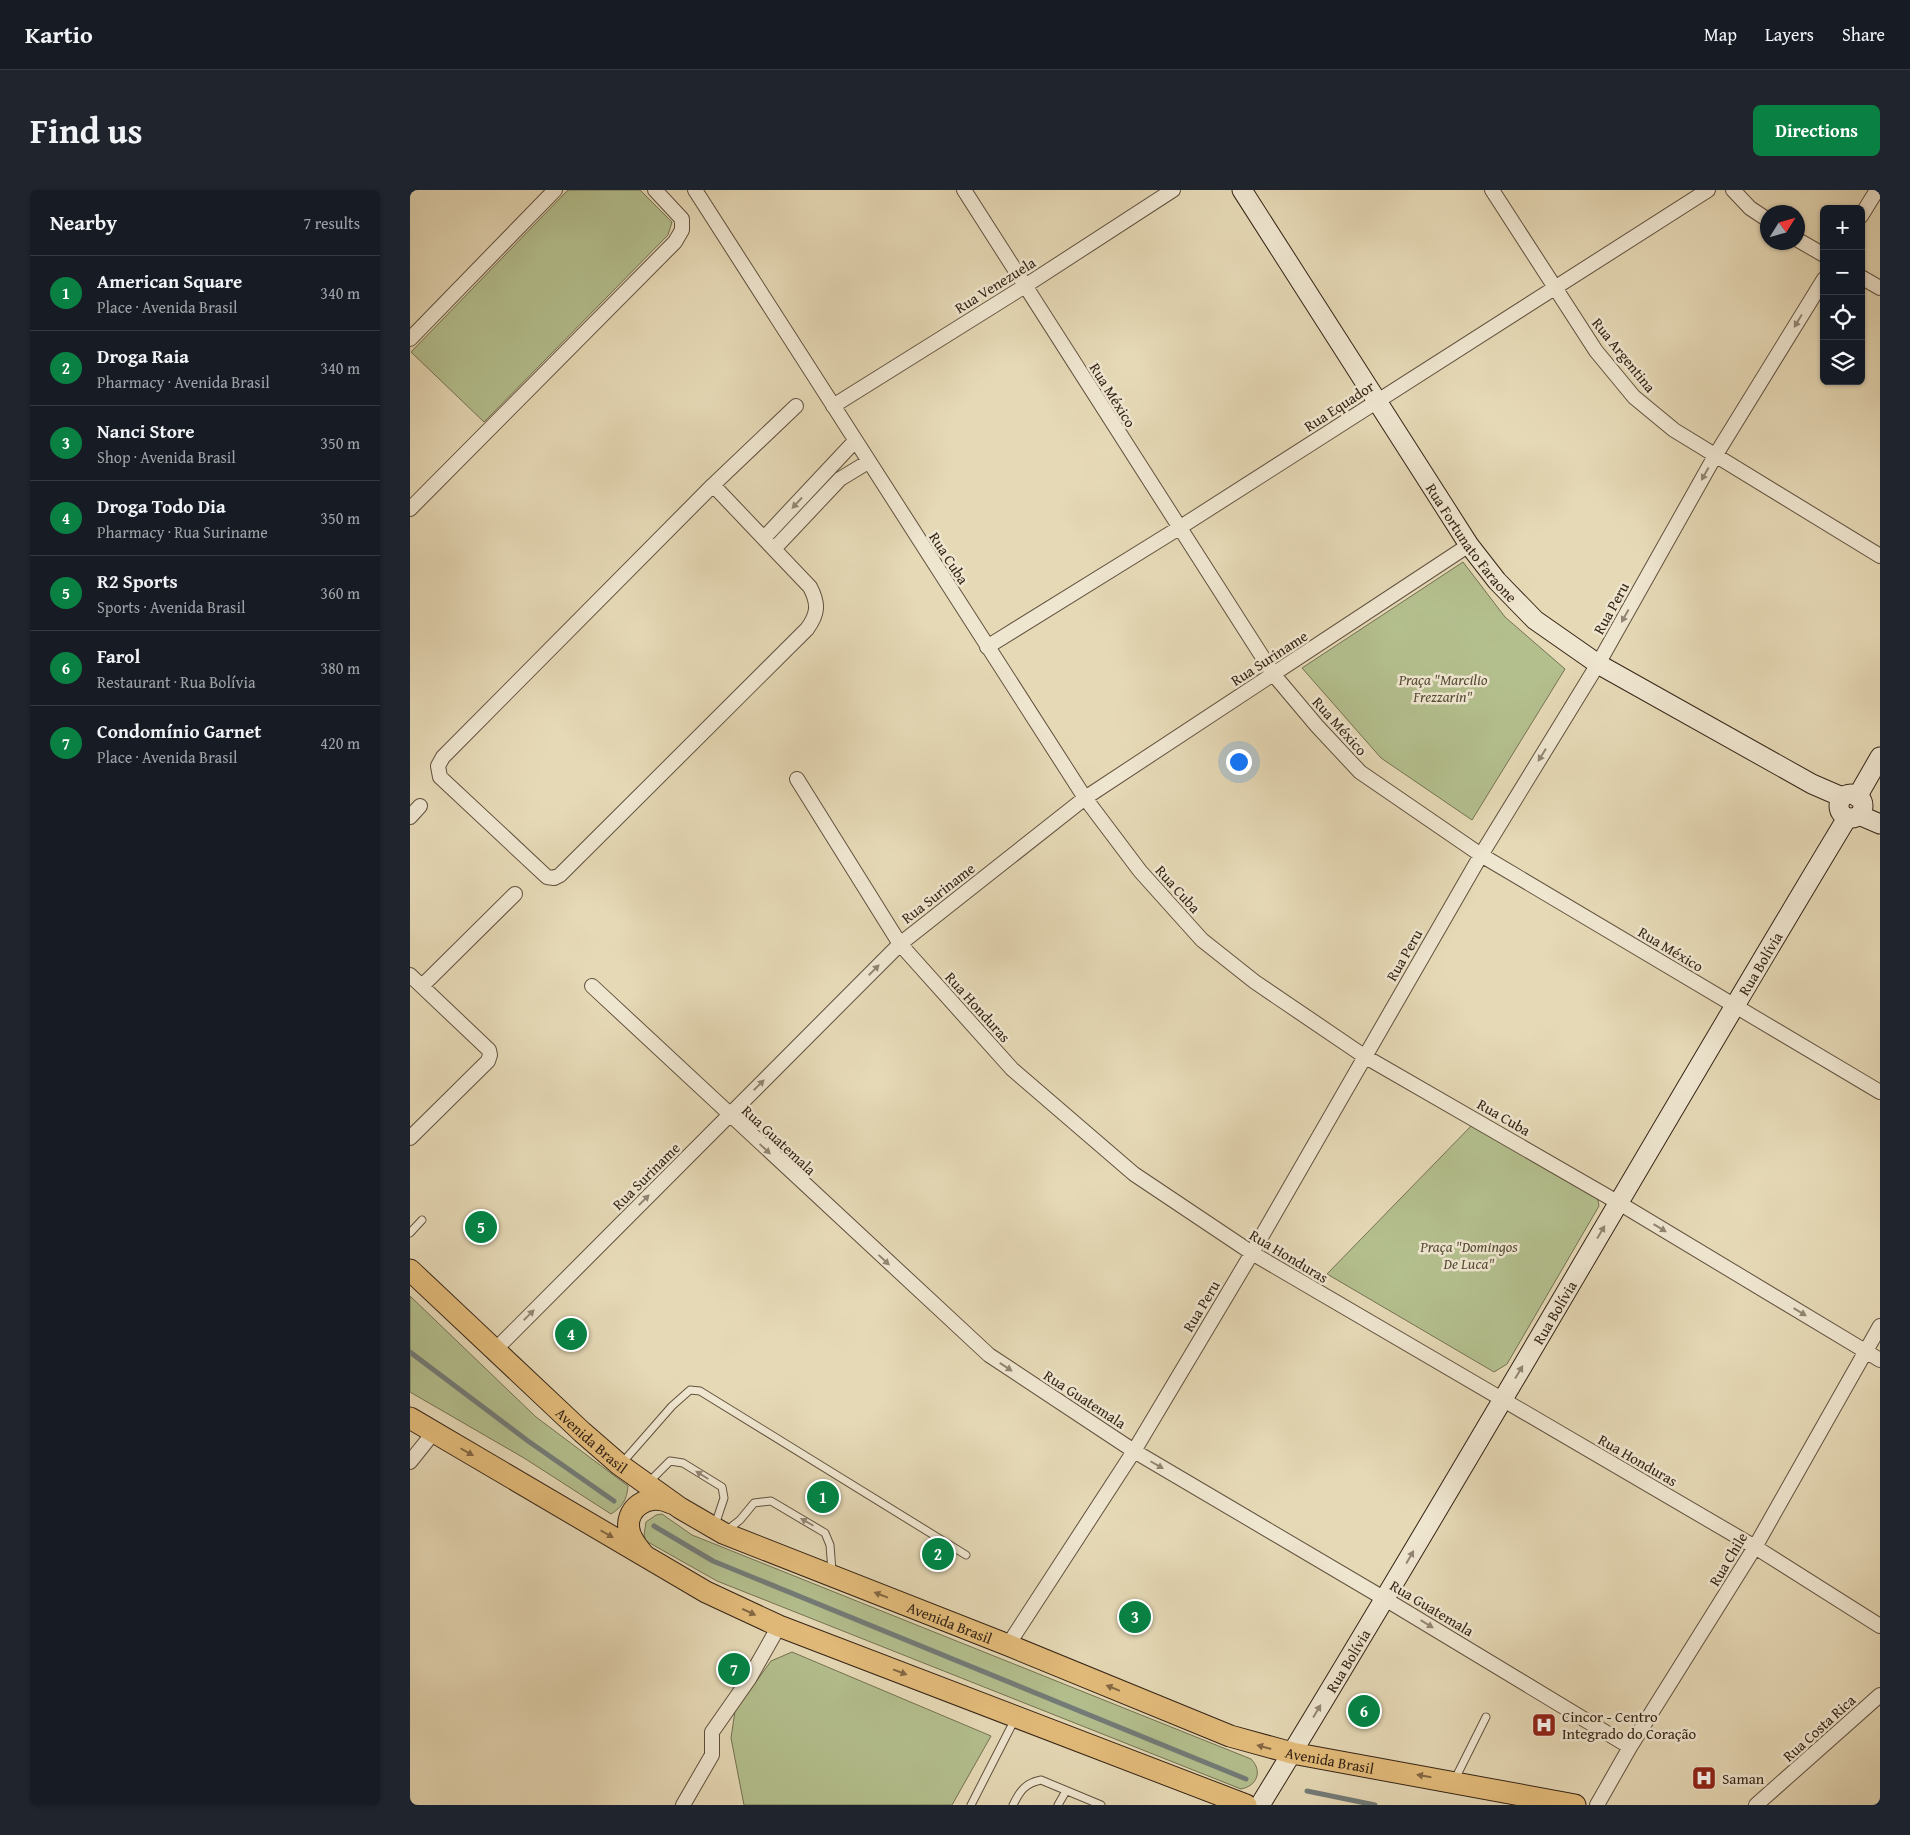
<!DOCTYPE html>
<html lang="en">
<head>
<meta charset="utf-8">
<style>
  :root { --surface:#171b24; --page:#20242c; --text:#f1f3f6; --muted:#9ea1a6; --line:#363941; --accent:#0b8043 }
  body { margin:0; font-family:"Gentium Book Plus",serif; background:var(--page); color:var(--text) }
  .controls { position:absolute; right:15px; top:15px; display:grid; overflow:hidden; border-radius:8px; box-shadow:0 1px 4px #0004 }
  .controls button { width:45px; height:45px; display:grid; place-items:center; padding:0; border:0; border-bottom:1px solid var(--line); background:var(--surface); color:var(--text); font:25px sans-serif }
  .compass { position:absolute; left:1350px; top:15px; width:45px; height:45px; border-radius:50%; background:var(--surface); box-shadow:0 1px 4px #0004; rotate:53deg }
  .you { position:absolute; left:828px; top:571px; width:18px; height:18px; margin:-12px; border:4px solid #fff; border-radius:50%; background:#1a73e8; box-shadow:0 0 0 8px #1a73e833 }
  .badge { display:grid; place-items:center; width:32px; height:32px; border-radius:50%; background:var(--accent); color:#fff; font-size:16px; font-weight:700 }
  .pin { position:absolute; translate:-50% -50%; border:2px solid #fff; box-shadow:0 1px 5px #0006 }
  .list { margin:0; padding:0; list-style:none }
  h2 { display:flex; justify-content:space-between; align-items:center; height:65px; margin:0; padding:0 20px; font-size:21px }
  h2 small { font-size:16px; font-weight:400; color:var(--muted) }
  .list li { display:grid; grid-template-columns:32px 1fr auto; gap:15px; align-items:center; box-sizing:border-box; height:75px; padding:0 20px; border-top:1px solid var(--line) }
  .list b { display:block; font-size:19px; white-space:nowrap }
  .list p { margin:0; font-size:16px; white-space:nowrap; color:var(--muted) }
  .list em { font-size:16px; font-style:normal; color:var(--muted) }
  .icon { flex:none; width:28px; height:28px; fill:none; stroke:currentColor; stroke-width:2; stroke-linecap:round; stroke-linejoin:round }
  .map { position:relative; flex:none; width:1470px; height:1615px; overflow:hidden; border-radius:8px }
  header { display:flex; align-items:center; gap:30px; box-sizing:border-box; height:70px; padding:0 25px; background:var(--surface); border-bottom:1px solid var(--line) }
  header strong { font-size:24px }
  nav { display:flex; gap:28px; margin-inline-start:auto; font-size:18px }
  .intro { display:flex; align-items:center; justify-content:space-between; box-sizing:border-box; height:120px; padding:0 30px }
  h1 { margin:0; font-size:35px }
  .button { padding:12px 22px; border-radius:8px; background:var(--accent); color:#fff; font-size:18px; font-weight:700 }
  main { display:flex; gap:30px; padding:0 30px }
  aside { flex:1; background:var(--surface); border-radius:8px; box-shadow:0 1px 4px #0004 }
  .map>svg:first-child { display:block }
  .green { fill:#b4bf8e; stroke:#747252 }
  .lines { fill:none; stroke-linecap:round; stroke-linejoin:round }
  .stream { stroke:#737c78; stroke-width:5 }
  .lane-casing { stroke:#61513e; stroke-width:9 }
  .street-casing { stroke:#61513e; stroke-width:16 }
  .secondary-casing { stroke:#352416; stroke-width:21 }
  .primary-casing { stroke:#352416; stroke-width:23 }
  .lane { stroke:#efe6d0; stroke-width:7 }
  .street { stroke:#efe6d0; stroke-width:14 }
  .secondary { stroke:#efe6d0; stroke-width:19 }
  .primary { stroke:#e3bc7b; stroke-width:21 }
  .oneway { fill:#928573 }
  .oneway2 { fill:#836843 }
  .labels { text-anchor:middle; dominant-baseline:central; stroke-width:5; stroke-linejoin:round; paint-order:stroke }
  .street-label { font-size:15px; fill:#352416; stroke:#efe6d0 }
  .park-label { font-size:15px; font-style:italic; fill:#554b34; stroke:#efe6d0 }
  .poi-label { font-size:15px; fill:#352416; stroke:#efe6d0; text-anchor:start }
</style>
</head>
<body>
<header>
<strong>Kartio</strong>
<nav><a>Map</a><a>Layers</a><a>Share</a></nav>
</header>
<div class="intro"><h1>Find us</h1><a class="button">Directions</a></div>
<main>
<aside>
<h2>Nearby<small>7 results</small></h2>
<ul class="list">
<li><span class="badge">1</span><div><b>American Square</b><p>Place · Avenida Brasil</p></div><em>340 m</em></li>
<li><span class="badge">2</span><div><b>Droga Raia</b><p>Pharmacy · Avenida Brasil</p></div><em>340 m</em></li>
<li><span class="badge">3</span><div><b>Nanci Store</b><p>Shop · Avenida Brasil</p></div><em>350 m</em></li>
<li><span class="badge">4</span><div><b>Droga Todo Dia</b><p>Pharmacy · Rua Suriname</p></div><em>350 m</em></li>
<li><span class="badge">5</span><div><b>R2 Sports</b><p>Sports · Avenida Brasil</p></div><em>360 m</em></li>
<li><span class="badge">6</span><div><b>Farol</b><p>Restaurant · Rua Bolívia</p></div><em>380 m</em></li>
<li><span class="badge">7</span><div><b>Condomínio Garnet</b><p>Place · Avenida Brasil</p></div><em>420 m</em></li>
</ul>
</aside>
<div class="map">
<svg width="1470" height="1615" viewBox="0 0 1470 1615">
  <rect width="100%" height="100%" fill="#e6d9b6"/>
  <filter id="stains"><feTurbulence type="fractalNoise" baseFrequency=".004" numOctaves="4"/><feColorMatrix values="0 0 0 0 .2 0 0 0 0 .09 0 0 0 0 .02 0 0 0 .5 -.17"/></filter>
  <radialGradient id="worn" r=".72"><stop offset=".6" stop-color="#630" stop-opacity="0"/><stop offset="1" stop-color="#630" stop-opacity=".3"/></radialGradient>
  <!-- green -->
  <path class="green" d="M158,0H230L262,32L258,45L74,232L1,162Z
    M1053,372L1095,427L1155,479L1062,630L971,568L892,478Z
    M1064,933L1187,1005L1189,1016L1097,1174L1084,1182L917,1084Z
    M0,1106L126,1227L218,1296C217,1310 212,1317 201,1324L114,1268L0,1202Z
    M252,1324L282,1345L841,1569C853,1581 847,1596 831,1599L307,1391L236,1351L234,1345L236,1332L246,1325Z
    M382,1462L581,1546L542,1615H334L321,1548L325,1521L361,1471Z"/>
  <g class="lines">
    <!-- stream -->
    <path class="stream" d="M0,1162L118,1251L204,1311
      M244,1336L303,1371L836,1589
      M897,1601L965,1615"/>
    <defs>
      <path id="lane" d="M0,1043L12,1030
        M212,1273L262,1216L280,1200L290,1201L556,1365
        M238,1293L260,1271L273,1273L312,1297L314,1308L305,1335
        M316,1341L330,1330L344,1313L361,1311L415,1343L420,1355L422,1381
        M1045,1589L1076,1527
        M561,1615L605,1529
        M603,1615C610,1601 615,1593 631,1590L691,1615
        M648,1615L656,1601"/>
      <path id="street" d="M285,0L675,608L730,681L792,750L845,792L954,866L1209,1013L1470,1170
        M554,0L864,485L907,536L950,582L1071,665L1470,902
        M1082,0L1186,161L1224,207L1264,240L1470,366
        M1323,0L1340,18L1358,30
        M1451,26L1467,0
        M1388,50L1414,65
        M1451,87L1470,98
        M0,149L145,0
        M423,216L615,96L763,0
        M303,295L400,397C409,414 408,424 397,439L150,685L144,688L137,687L30,587L28,576L33,567L303,295L386,216
        M0,319L265,52L272,40V29L245,0
        M354,348L445,251
        M364,359L430,289L458,272
        M577,457L769,338L1298,0
        M387,589L490,754L602,879L724,984L842,1063L1345,1357L1470,1436
        M0,627L10,616
        M0,785L79,860L80,865L78,871L0,948
        M12,796L105,704
        M182,796L579,1165L724,1261L975,1409L1220,1557
        M85,1160L490,754L675,608L1059,355
        M0,1272L24,1242
        M598,1455L724,1261L842,1063L1071,665L1188,474L1305,266L1414,89
        M273,1615L302,1565V1542L339,1489L369,1436
        M1187,1615L1220,1557L1345,1357L1470,1136
        M1346,1615L1470,1505"/>
      <g id="secondary">
        <path id="s1" d="M832,0L1059,355L1087,391L1125,430L1188,474L1402,594L1432,607"/>
        <circle cx="1441" cy="616" r="12"/>
        <path d="M1447,607L1470,567"/>
        <path d="M1449,625L1470,634"/>
        <path id="s2" d="M850,1615C1050,1289 1239,956 1437,628"/>
      </g>
      <g id="primary">
        <path id="s3" d="M0,1080L172,1242L210,1275L270,1318L313,1343L598,1455L820,1546L882,1563L1165,1615"/>
        <path d="M0,1228L296,1402L369,1436L836,1615"/>
        <path d="M233,1364C228,1358 223,1352 220,1344C212,1319 239,1301 261,1313"/>
      </g>
    </defs>
    <!-- lane casing -->
    <use href="#lane" class="lane-casing"/>
    <!-- street casing -->
    <use href="#street" class="street-casing"/>
    <!-- secondary casing -->
    <use href="#secondary" class="secondary-casing"/>
    <!-- primary casing -->
    <use href="#primary" class="primary-casing"/>
    <!-- lane -->
    <use href="#lane" class="lane"/>
    <!-- street -->
    <use href="#street" class="street"/>
    <!-- secondary -->
    <use href="#secondary" class="secondary"/>
    <!-- primary -->
    <use href="#primary" class="primary"/>
  </g>
  <!-- one-way arrows -->
  <defs><path id="oneway-solid" d="M-6-.8H1V-3.2L6.5 0L1 3.2V.8H-6Z" transform="scale(1.25)"/></defs>
  <g class="oneway">
    <use href="#oneway-solid" transform="translate(1388 131) rotate(121)"/>
    <use href="#oneway-solid" transform="translate(1295 284) rotate(119)"/>
    <use href="#oneway-solid" transform="translate(387 313) rotate(133)"/>
    <use href="#oneway-solid" transform="translate(1215 426) rotate(119)"/>
    <use href="#oneway-solid" transform="translate(1132 565) rotate(122)"/>
    <use href="#oneway-solid" transform="translate(464 780) rotate(-45)"/>
    <use href="#oneway-solid" transform="translate(349 895) rotate(-45)"/>
    <use href="#oneway-solid" transform="translate(355 959) rotate(43)"/>
    <use href="#oneway-solid" transform="translate(234 1010) rotate(-45)"/>
    <use href="#oneway-solid" transform="translate(1250 1038) rotate(31)"/>
    <use href="#oneway-solid" transform="translate(1191 1042) rotate(-59)"/>
    <use href="#oneway-solid" transform="translate(474 1070) rotate(43)"/>
    <use href="#oneway-solid" transform="translate(1390 1122) rotate(31)"/>
    <use href="#oneway-solid" transform="translate(119 1125) rotate(-45)"/>
    <use href="#oneway-solid" transform="translate(596 1177) rotate(33)"/>
    <use href="#oneway-solid" transform="translate(1109 1182) rotate(-59)"/>
    <use href="#oneway-solid" transform="translate(747 1275) rotate(30)"/>
    <use href="#oneway-solid" transform="translate(292 1285) rotate(-148)"/>
    <use href="#oneway-solid" transform="translate(397 1332) rotate(-150)"/>
    <use href="#oneway-solid" transform="translate(1000 1367) rotate(-60)"/>
    <use href="#oneway-solid" transform="translate(1017 1434) rotate(31)"/>
    <use href="#oneway-solid" transform="translate(907 1521) rotate(-59)"/>
  </g>
  <g class="oneway2">
    <use href="#oneway-solid" transform="translate(57 1262) rotate(30)"/>
    <use href="#oneway-solid" transform="translate(197 1344) rotate(30)"/>
    <use href="#oneway-solid" transform="translate(471 1405) rotate(-159)"/>
    <use href="#oneway-solid" transform="translate(339 1422) rotate(25)"/>
    <use href="#oneway-solid" transform="translate(490 1482) rotate(21)"/>
    <use href="#oneway-solid" transform="translate(703 1498) rotate(-158)"/>
    <use href="#oneway-solid" transform="translate(854 1557) rotate(-165)"/>
    <use href="#oneway-solid" transform="translate(1014 1586) rotate(-170)"/>
  </g>
  <!-- icons -->
  <defs>
    <symbol id="hospital-square" viewBox="-11 -11 22 22"><rect x="-9" y="-9" width="18" height="18" rx="4" fill="#8f2418" stroke="#efe6d0"/><path d="M-5-5h3v3.5h4V-5h3V5h-3V1.5h-4V5h-3Z" fill="#fff"/></symbol>
  </defs>
  <g fill-rule="evenodd">
    <use href="#hospital-square" x="1120" y="1521" width="28" height="28"/>
    <use href="#hospital-square" x="1280" y="1574" width="28" height="28"/>
  </g>
  <g class="labels">
    <!-- street labels -->
    <g class="street-label">
      <text transform="translate(585 95) rotate(-32)">Rua Venezuela</text>
      <text transform="translate(1214 165) rotate(51)">Rua Argentina</text>
      <text transform="translate(703 205) rotate(58)">Rua México</text>
      <text transform="translate(929 216) rotate(-33)">Rua Equador</text>
      <text stroke="none"><textPath href="#s1" startOffset="421">Rua Fortunato Faraone</textPath></text>
      <text transform="translate(539 368) rotate(57)">Rua Cuba</text>
      <text transform="translate(1201 418) rotate(-61)">Rua Peru</text>
      <text transform="translate(859 468) rotate(-33)">Rua Suriname</text>
      <text transform="translate(930 536) rotate(48)">Rua México</text>
      <text transform="translate(768 699) rotate(48)">Rua Cuba</text>
      <text transform="translate(528 703) rotate(-38)">Rua Suriname</text>
      <text transform="translate(1261 759) rotate(31)">Rua México</text>
      <text transform="translate(994 765) rotate(-60)">Rua Peru</text>
      <text stroke="none"><textPath href="#s2" startOffset="979">Rua Bolívia</textPath></text>
      <text transform="translate(568 817) rotate(48)">Rua Honduras</text>
      <text transform="translate(1094 927) rotate(30)">Rua Cuba</text>
      <text transform="translate(369 950) rotate(43)">Rua Guatemala</text>
      <text transform="translate(236 986) rotate(-45)">Rua Suriname</text>
      <text transform="translate(879 1066) rotate(31)">Rua Honduras</text>
      <text transform="translate(791 1116) rotate(-59)">Rua Peru</text>
      <text stroke="none"><textPath href="#s2" startOffset="574">Rua Bolívia</textPath></text>
      <text transform="translate(675 1209) rotate(33)">Rua Guatemala</text>
      <text stroke="none"><textPath href="#s3" startOffset="249">Avenida Brasil</textPath></text>
      <text transform="translate(1228 1270) rotate(30)">Rua Honduras</text>
      <text transform="translate(1318 1369) rotate(-59)">Rua Chile</text>
      <text transform="translate(1022 1418) rotate(31)">Rua Guatemala</text>
      <text stroke="none"><textPath href="#s3" startOffset="654">Avenida Brasil</textPath></text>
      <text stroke="none"><textPath href="#s2" startOffset="169">Rua Bolívia</textPath></text>
      <text transform="translate(1409 1538) rotate(-42)">Rua Costa Rica</text>
      <text stroke="none"><textPath href="#s3" startOffset="1059">Avenida Brasil</textPath></text>
    </g>
    <!-- park labels -->
    <g class="park-label">
      <text x="1033" y="489">Praça "Marcilio<tspan x="1033" dy="17">Frezzarin"</tspan></text>
      <text x="1059" y="1056">Praça "Domingos<tspan x="1059" dy="17">De Luca"</tspan></text>
    </g>
    <!-- poi labels -->
    <g class="poi-label">
      <text x="1152" y="1526">Cincor - Centro<tspan x="1152" dy="17">Integrado do Coração</tspan></text>
      <text x="1312" y="1588">Saman</text>
    </g>
  </g>
  <rect width="100%" height="100%" filter="url(#stains)"/>
  <rect width="100%" height="100%" fill="url(#worn)"/>
</svg>
<div class="controls">
<button>+</button>
<button>−</button>
<button><svg class="icon" aria-label="locate" viewBox="0 0 24 24"><circle cx="12" cy="12" r="6"/><path d="M12 2v4M12 18v4M2 12h4M18 12h4"/></svg></button>
<button><svg class="icon" aria-label="layers" viewBox="0 0 24 24"><path d="M12 4l9 5-9 5-9-5zM3 14l9 5 9-5"/></svg></button>
</div>
<svg class="compass" viewBox="-18 -18 36 36"><path d="M0-13l5 13h-10z" fill="#e53935"/><path d="M0 13l5-13h-10z" fill="#9ea1a6"/></svg>
<div class="you"></div>
<div class="pin badge" style="left:413px;top:1307px">1</div>
<div class="pin badge" style="left:528px;top:1364px">2</div>
<div class="pin badge" style="left:725px;top:1427px">3</div>
<div class="pin badge" style="left:161px;top:1144px">4</div>
<div class="pin badge" style="left:71px;top:1037px">5</div>
<div class="pin badge" style="left:954px;top:1521px">6</div>
<div class="pin badge" style="left:324px;top:1479px">7</div>
</div>
</main>
</body>
</html>
